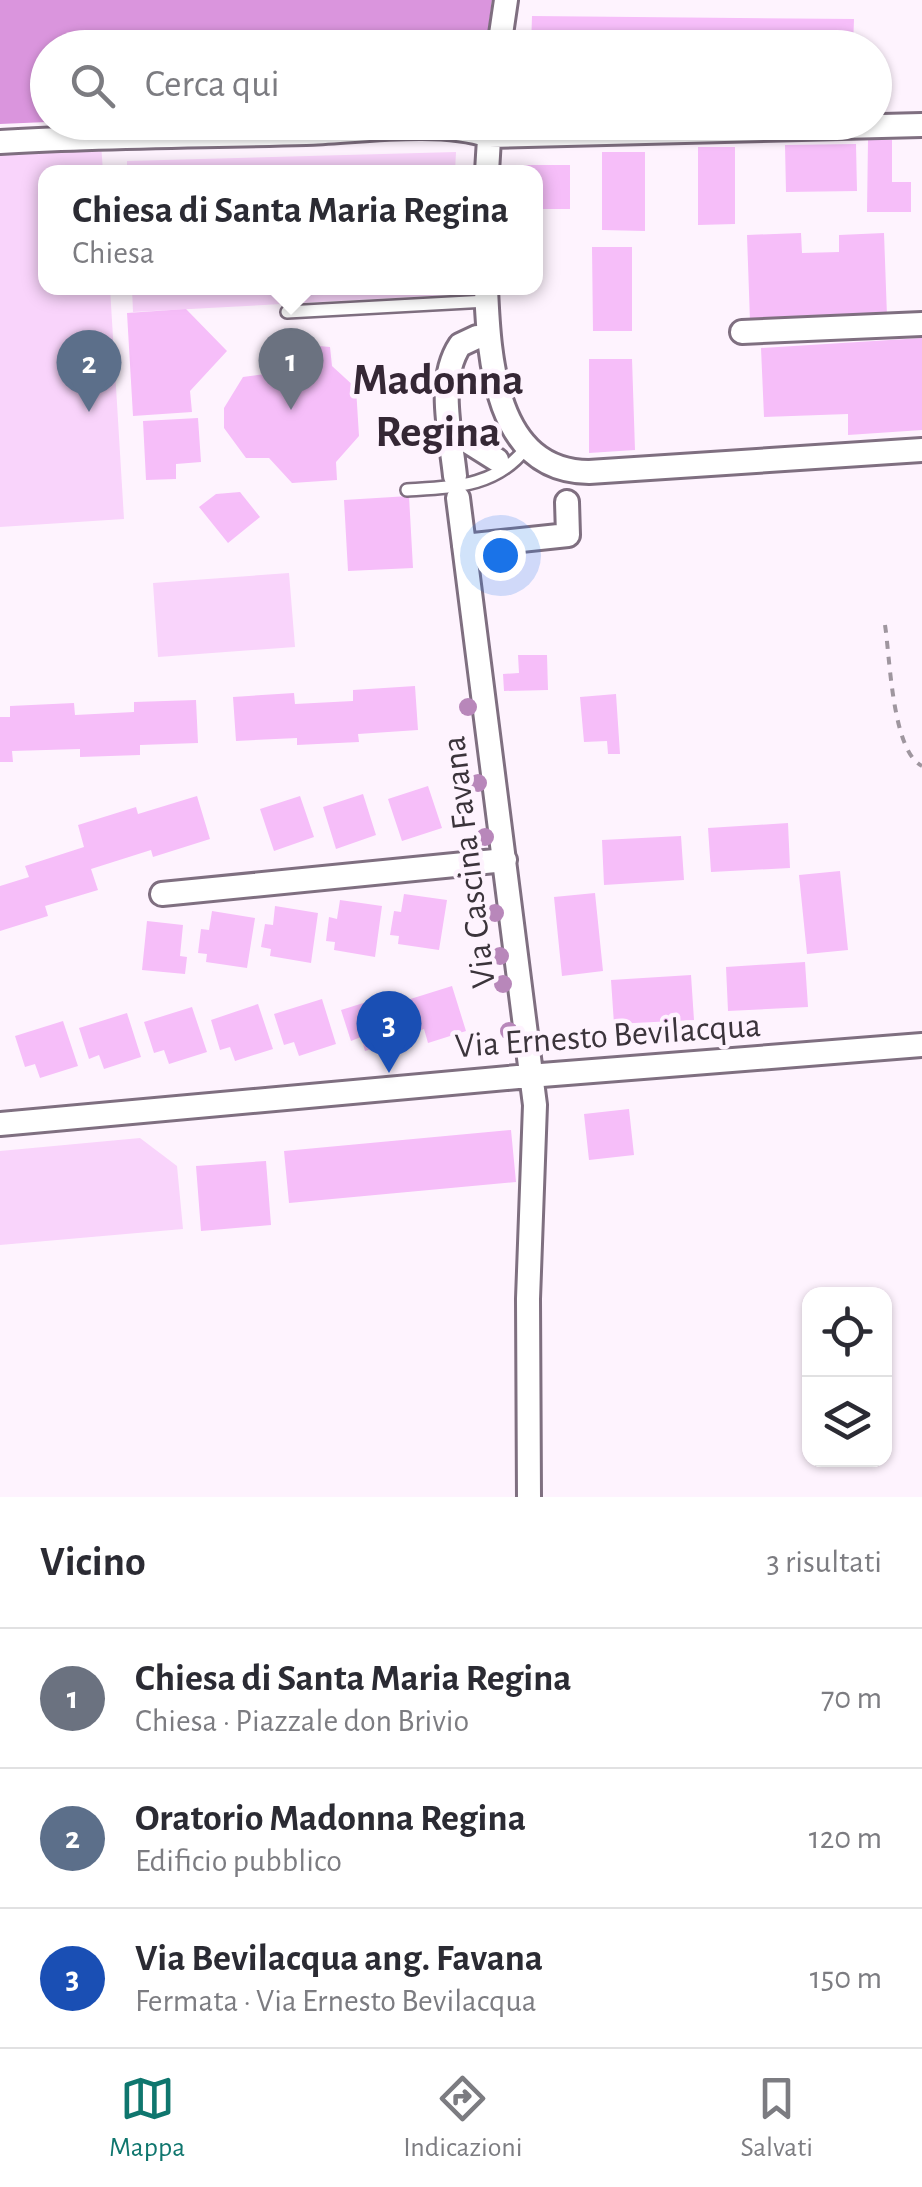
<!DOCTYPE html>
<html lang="it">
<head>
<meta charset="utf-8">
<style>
  :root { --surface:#fff; --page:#f7f7f7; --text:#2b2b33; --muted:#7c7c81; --line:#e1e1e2; --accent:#0f766e }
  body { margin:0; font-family:"Alegreya Sans",sans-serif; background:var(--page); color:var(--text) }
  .controls { position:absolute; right:30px; bottom:30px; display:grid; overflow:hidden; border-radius:20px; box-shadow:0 2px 8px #0004 }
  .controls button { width:90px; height:90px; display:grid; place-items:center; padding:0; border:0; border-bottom:2px solid var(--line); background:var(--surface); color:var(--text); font:50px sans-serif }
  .you { position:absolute; left:500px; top:555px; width:35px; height:35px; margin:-25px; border:8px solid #fff; border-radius:50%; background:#1a73e8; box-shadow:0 0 0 15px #1a73e833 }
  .badge { display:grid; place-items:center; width:65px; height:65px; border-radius:50%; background:var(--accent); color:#fff; font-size:32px; font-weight:700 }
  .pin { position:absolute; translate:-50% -82px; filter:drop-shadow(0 2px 5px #0008) }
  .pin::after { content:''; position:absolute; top:52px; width:35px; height:30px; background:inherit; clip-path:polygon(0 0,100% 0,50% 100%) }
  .popup { position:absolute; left:38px; top:165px; width:505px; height:130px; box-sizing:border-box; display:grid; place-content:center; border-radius:20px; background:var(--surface); filter:drop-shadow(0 2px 8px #0005); font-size:32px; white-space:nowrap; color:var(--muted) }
  .popup b { font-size:38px; color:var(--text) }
  .popup::after { content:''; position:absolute; left:50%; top:100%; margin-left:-20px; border:20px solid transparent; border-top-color:var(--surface) }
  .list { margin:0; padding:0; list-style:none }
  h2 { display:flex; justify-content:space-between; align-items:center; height:130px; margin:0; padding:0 40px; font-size:42px }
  h2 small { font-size:32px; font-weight:400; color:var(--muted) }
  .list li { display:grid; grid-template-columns:65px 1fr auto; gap:30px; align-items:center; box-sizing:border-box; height:140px; padding:0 40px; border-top:2px solid var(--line) }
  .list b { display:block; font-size:38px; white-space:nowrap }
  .list p { margin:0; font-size:32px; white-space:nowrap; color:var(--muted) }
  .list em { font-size:32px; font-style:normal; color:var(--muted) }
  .icon { flex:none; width:55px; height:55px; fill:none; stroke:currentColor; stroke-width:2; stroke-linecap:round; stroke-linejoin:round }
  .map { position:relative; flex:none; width:922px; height:1497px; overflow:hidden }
  .search { position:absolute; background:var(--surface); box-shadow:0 2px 8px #0004; left:30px; right:30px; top:30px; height:110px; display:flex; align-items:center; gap:25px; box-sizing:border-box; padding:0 35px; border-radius:55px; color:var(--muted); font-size:38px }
  .sheet { height:550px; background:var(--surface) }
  nav { display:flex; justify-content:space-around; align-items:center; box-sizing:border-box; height:140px; border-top:2px solid var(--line); background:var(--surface); font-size:28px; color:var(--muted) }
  nav a { display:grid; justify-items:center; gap:5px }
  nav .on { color:var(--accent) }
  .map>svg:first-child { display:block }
  .green { fill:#f9d4fb }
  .forest { fill:#da95dd }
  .building { fill:#f6bef9 }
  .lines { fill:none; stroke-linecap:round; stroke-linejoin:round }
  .lane-casing { stroke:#7f6f80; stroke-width:16 }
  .street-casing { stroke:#7f6f80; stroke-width:28 }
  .path { stroke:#9f969f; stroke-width:4; stroke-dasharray:8 8; stroke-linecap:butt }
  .lane { stroke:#fff; stroke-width:11 }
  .street { stroke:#fff; stroke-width:22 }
  .tree { fill:#b887ba }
  .labels { text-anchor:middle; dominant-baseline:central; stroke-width:9; stroke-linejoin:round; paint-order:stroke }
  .street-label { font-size:35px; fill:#3b343b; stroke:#fef3fe }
  .district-label { font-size:45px; font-weight:bold; fill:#352735; stroke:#fef3fe }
</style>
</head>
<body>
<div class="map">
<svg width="922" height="1497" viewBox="0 0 922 1497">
  <rect width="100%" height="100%" fill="#fef3fe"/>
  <!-- green -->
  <path class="green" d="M101,143L103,172H46V288H110L124,519L0,527V150Z
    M456,152L455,172H127V161Z
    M132,288H451L450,295L133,312Z
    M289,573L295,647L158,657L153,583Z
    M140,1138L177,1166L183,1229L0,1245V1151Z"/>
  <!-- forest -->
  <path class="forest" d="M0,0H492L487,39L48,48L47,122L0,124Z"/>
  <!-- building -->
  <path class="building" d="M532,16L854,19L853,48H531Z
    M868,140H892V182H911V212H867Z
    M856,144L857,191L786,192L785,145Z
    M698,147H735V224L698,225Z
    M602,152H645V231L602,230Z
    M514,165H570V209H536V172H514Z
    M801,233L802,253L839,252V235L884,233L887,316L750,321L747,235Z
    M592,247H632V331H593Z
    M186,309L227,351L190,391L192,412L133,416L127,313Z
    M922,338V430L848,435V414L764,417L761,348Z
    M309,340L319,346L330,347L332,366L356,388L359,436L336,462L337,480L292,483L269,458H246L224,428V408L243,377L265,374L281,342Z
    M589,359H632L635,450L589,453Z
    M198,418L201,462L176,464V479L146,480L143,421Z
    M240,492L260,517L228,543L199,507L216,494Z
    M409,496L413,568L348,571L344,500Z
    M518,655H547L548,690L504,691L503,674L519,673Z
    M415,686L418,730L358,734L359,742L297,745V738L236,741L233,697L294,693L295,704L353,701V690Z
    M616,694L620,754H608L607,741L584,742L580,697Z
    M196,700L198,743L140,745V755L80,757V749L12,751L13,762H0V717H10V706L74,703L75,715L134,712V702Z
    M428,786L442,828L402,841L388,799Z
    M363,794L376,835L336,849L323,807Z
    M197,796L210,839L153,857L151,850L91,869L98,890L45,906L48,916L0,931V886L29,877L25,866L84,847L78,825L136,807L138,814Z
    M300,796L314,837L274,851L260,809Z
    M788,823L790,868L711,872L708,828Z
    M681,836L684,880L604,885L602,840Z
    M840,871L848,950L807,954L799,875Z
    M595,893L603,971L562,976L554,897Z
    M404,894L447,900L439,950L398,944L399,936L390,935L394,911L401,912Z
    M340,900L382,906L375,957L334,950L335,942L326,941L329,917L337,919Z
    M275,906L318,913L311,963L270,956L271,949L261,947L265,924L273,925Z
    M212,911L255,918L247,968L206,962L207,954L198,953L201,929L209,930Z
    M147,921L183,925L180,956L187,957L185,974L142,970Z
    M805,962L808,1007L728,1011L726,967Z
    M691,975L694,1020L614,1024L611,980Z
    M452,986L466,1031L428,1043L424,1029L414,1032L404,1001Z
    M389,995L403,1039L365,1051L361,1037L351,1041L341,1010Z
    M322,999L336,1044L299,1056L294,1042L284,1045L274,1014Z
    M258,1004L273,1049L235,1061L230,1047L220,1050L211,1020Z
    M192,1007L207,1052L169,1064L164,1050L154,1053L144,1022Z
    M127,1013L141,1057L104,1069L99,1055L89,1059L79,1028Z
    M63,1021L78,1066L40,1078L35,1064L25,1067L15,1036Z
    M629,1109L634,1155L589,1160L584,1114Z
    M511,1130L516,1182L289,1203L284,1151Z
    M266,1161L271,1225L201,1231L196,1166Z"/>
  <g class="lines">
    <defs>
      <path id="lane" d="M287,312L487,301
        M407,490C454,487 496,487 526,448"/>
      <path id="street" d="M499,48L506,0
        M0,142C102,136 204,136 306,133C359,131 441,119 489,136L922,125
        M487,172L490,122
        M486,288C489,359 495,471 589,472L922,450
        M742,332L922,324
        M451,431L497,460
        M455,476C451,435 436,381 460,345L477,337
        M458,498L535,1105L528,1299L529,1497
        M464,546L568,535L567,502
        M162,894L505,860
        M0,1124L529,1076L922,1045"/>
    </defs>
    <!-- lane casing -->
    <use href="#lane" class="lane-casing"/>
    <!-- street casing -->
    <use href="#street" class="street-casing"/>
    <!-- path -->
    <path class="path" d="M885,625C890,657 892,751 922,766"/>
    <!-- lane -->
    <use href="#lane" class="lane"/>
    <!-- street -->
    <use href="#street" class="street"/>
  </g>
  <!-- trees -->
  <g class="tree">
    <circle cx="468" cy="707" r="9"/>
    <circle cx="478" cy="783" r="9"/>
    <circle cx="485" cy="837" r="9"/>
    <circle cx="495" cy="913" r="9"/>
    <circle cx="500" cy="956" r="9"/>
    <circle cx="503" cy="984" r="9"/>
    <circle cx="509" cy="1031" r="9"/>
  </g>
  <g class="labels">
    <!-- street labels -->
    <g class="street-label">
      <text transform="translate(469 862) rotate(-97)">Via Cascina Favana</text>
      <text transform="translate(608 1036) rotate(-4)">Via Ernesto Bevilacqua</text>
    </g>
    <!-- district labels -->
    <g class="district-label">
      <text x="438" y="380">Madonna<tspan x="438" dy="52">Regina</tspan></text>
    </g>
  </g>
</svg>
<div class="controls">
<button><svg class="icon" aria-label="locate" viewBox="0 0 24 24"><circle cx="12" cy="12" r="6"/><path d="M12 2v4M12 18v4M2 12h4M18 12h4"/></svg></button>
<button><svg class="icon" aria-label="layers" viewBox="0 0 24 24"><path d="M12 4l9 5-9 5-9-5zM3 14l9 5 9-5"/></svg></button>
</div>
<div class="you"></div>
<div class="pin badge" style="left:291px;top:410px;background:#6b7280">1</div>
<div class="popup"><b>Chiesa di Santa Maria Regina</b>Chiesa</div>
<div class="pin badge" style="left:89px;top:412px;background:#5c6f8a">2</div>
<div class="pin badge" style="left:389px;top:1073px;background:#1a4fb4">3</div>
<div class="search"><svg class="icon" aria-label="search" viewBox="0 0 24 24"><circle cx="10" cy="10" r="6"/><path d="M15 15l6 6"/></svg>Cerca qui</div>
</div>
<section class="sheet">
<h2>Vicino<small>3 risultati</small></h2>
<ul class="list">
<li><span class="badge" style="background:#6b7280">1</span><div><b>Chiesa di Santa Maria Regina</b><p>Chiesa · Piazzale don Brivio</p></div><em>70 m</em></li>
<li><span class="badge" style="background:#5c6f8a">2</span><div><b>Oratorio Madonna Regina</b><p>Edificio pubblico</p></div><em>120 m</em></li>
<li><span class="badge" style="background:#1a4fb4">3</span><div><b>Via Bevilacqua ang. Favana</b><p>Fermata · Via Ernesto Bevilacqua</p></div><em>150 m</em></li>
</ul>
</section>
<nav>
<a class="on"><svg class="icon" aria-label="map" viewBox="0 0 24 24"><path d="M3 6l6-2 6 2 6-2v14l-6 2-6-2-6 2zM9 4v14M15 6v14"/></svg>Mappa</a>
<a><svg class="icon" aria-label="directions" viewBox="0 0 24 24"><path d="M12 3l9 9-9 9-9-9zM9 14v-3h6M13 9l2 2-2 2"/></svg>Indicazioni</a>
<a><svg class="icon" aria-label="saved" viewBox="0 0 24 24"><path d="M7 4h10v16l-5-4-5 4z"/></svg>Salvati</a>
</nav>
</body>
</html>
